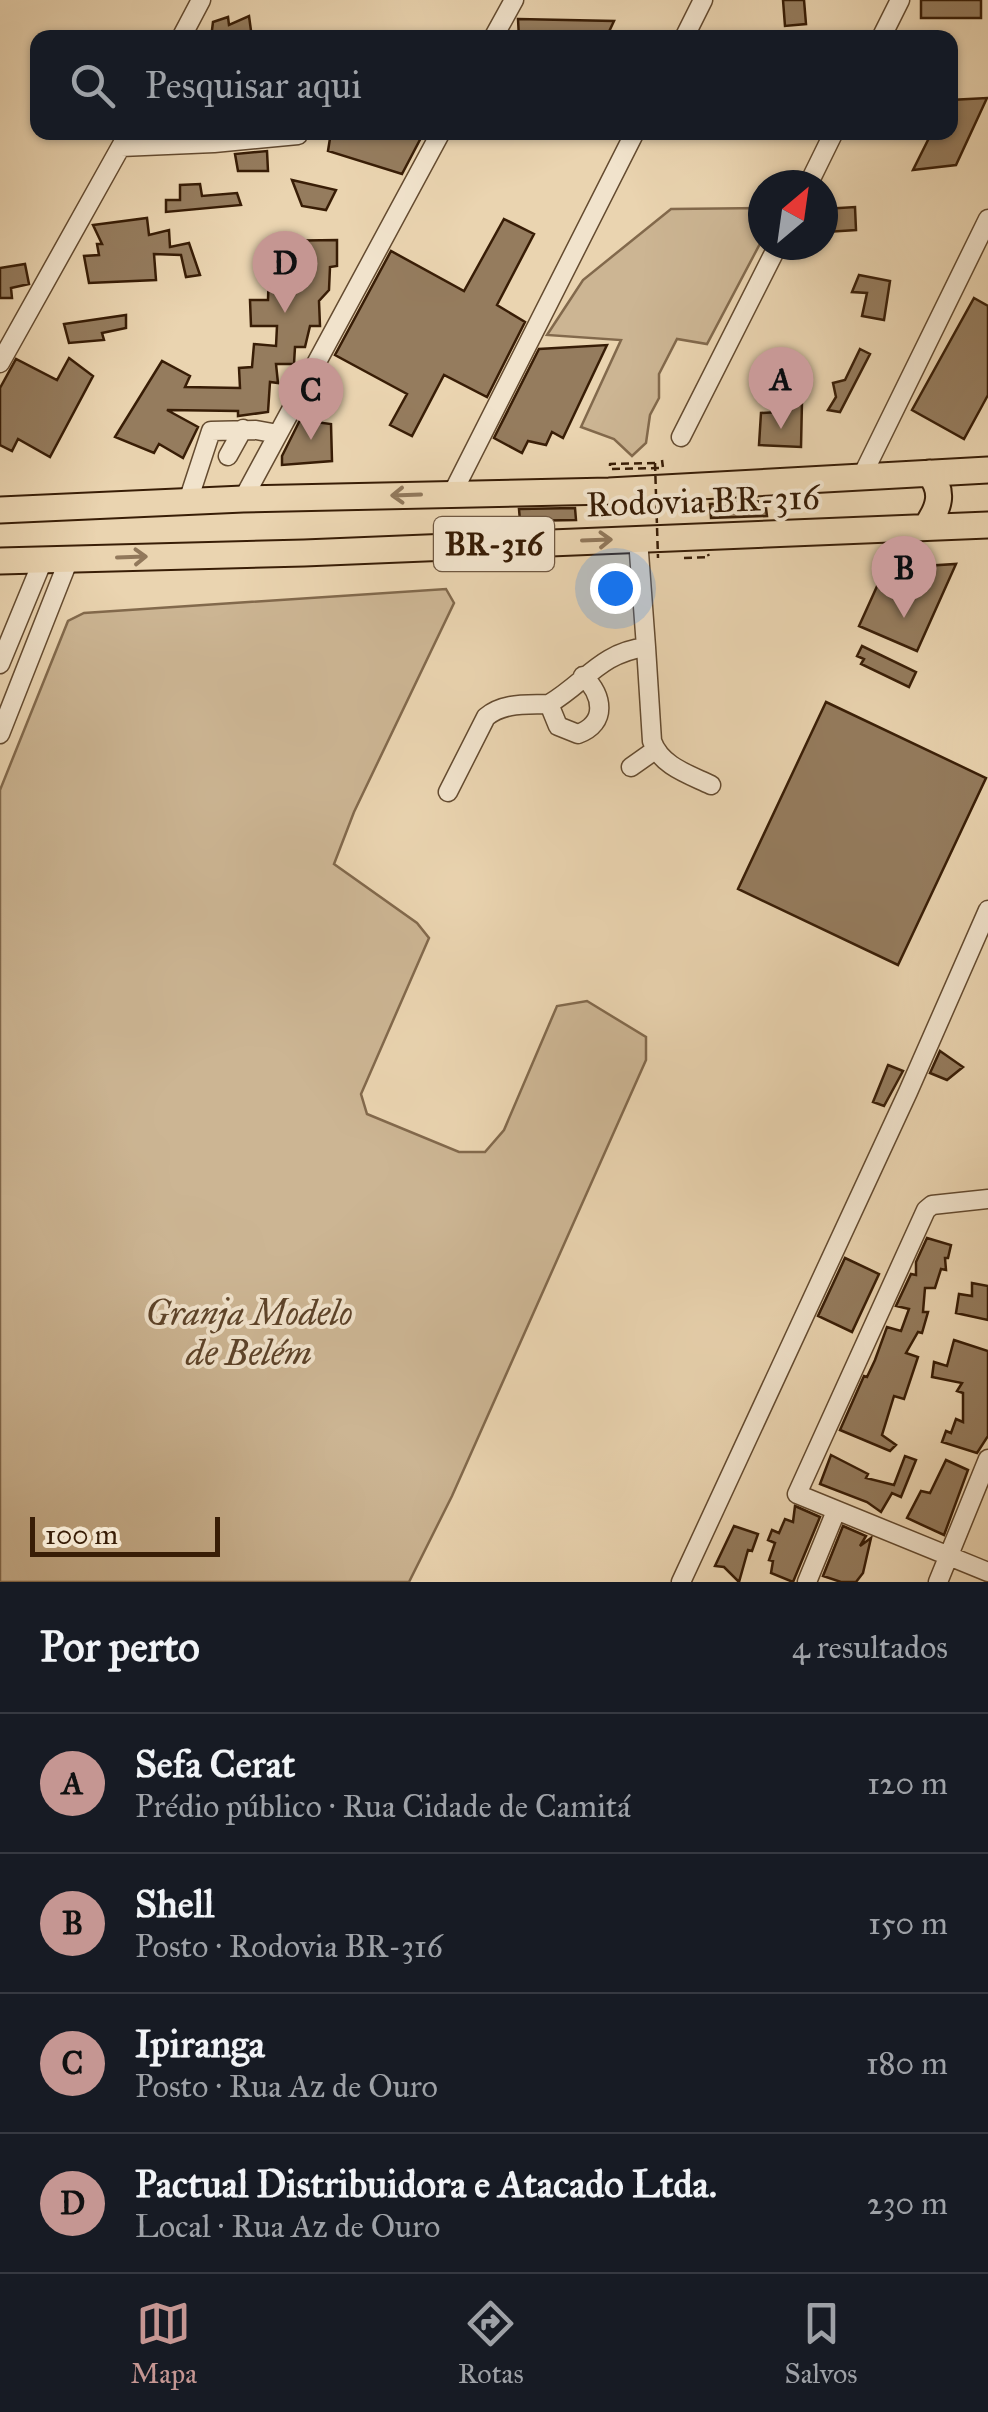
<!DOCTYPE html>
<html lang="pt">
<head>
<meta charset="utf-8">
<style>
  :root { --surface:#171b24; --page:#20242c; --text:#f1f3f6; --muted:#9ea1a6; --line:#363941; --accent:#c59692 }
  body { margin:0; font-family:"IM FELL Great Primer",serif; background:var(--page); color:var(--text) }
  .compass { position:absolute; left:748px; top:170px; width:90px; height:90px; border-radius:50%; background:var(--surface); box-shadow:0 2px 8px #0004; rotate:29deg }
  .scale { position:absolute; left:30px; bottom:25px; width:190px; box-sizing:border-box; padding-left:10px; border:5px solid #381d06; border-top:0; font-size:28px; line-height:35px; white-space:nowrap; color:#381d06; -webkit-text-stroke:8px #f1e3cc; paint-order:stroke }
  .you { position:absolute; left:615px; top:588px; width:35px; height:35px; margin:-25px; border:8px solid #fff; border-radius:50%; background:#1a73e8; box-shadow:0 0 0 15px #1a73e833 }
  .badge { display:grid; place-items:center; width:65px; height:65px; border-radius:50%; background:var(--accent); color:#111; font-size:32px; font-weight:700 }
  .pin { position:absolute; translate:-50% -82px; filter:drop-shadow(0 2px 5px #0008) }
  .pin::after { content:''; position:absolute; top:52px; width:35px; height:30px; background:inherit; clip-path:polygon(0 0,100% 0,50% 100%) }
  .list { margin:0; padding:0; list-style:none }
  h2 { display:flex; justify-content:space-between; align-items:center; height:130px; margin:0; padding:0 40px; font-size:42px }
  h2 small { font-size:32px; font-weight:400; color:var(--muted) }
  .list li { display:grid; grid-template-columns:65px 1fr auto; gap:30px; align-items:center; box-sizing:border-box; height:140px; padding:0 40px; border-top:2px solid var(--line) }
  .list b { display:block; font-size:38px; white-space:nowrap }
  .list p { margin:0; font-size:32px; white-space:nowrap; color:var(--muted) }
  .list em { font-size:32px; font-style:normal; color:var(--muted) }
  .icon { flex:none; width:55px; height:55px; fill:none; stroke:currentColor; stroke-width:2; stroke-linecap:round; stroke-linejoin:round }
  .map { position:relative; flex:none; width:988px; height:1582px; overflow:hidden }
  .search { position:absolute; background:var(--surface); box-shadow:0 2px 8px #0004; left:30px; right:30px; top:30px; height:110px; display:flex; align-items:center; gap:25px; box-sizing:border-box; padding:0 35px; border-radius:20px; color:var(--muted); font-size:38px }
  .sheet { height:690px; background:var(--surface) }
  nav { display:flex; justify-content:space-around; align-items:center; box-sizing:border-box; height:140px; border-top:2px solid var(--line); background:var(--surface); font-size:28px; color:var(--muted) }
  nav a { display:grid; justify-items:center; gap:5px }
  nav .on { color:var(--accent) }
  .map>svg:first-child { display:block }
  .green { fill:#ccb593; stroke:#82694c; stroke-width:2.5 }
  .building { fill:#957c5e; stroke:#381d06; stroke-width:2.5 }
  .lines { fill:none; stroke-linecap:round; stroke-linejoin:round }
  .minor-casing { stroke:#644b30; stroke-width:21 }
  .highway-casing { stroke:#381d06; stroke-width:29 }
  .path { stroke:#381d06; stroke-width:2.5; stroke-dasharray:8 5; stroke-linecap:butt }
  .minor { stroke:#f1e3cc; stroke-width:18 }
  .highway { stroke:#ead4b0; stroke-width:25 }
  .path-bridge { stroke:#381d06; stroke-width:2.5; stroke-dasharray:8 5; stroke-linecap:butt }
  .oneway { stroke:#91785b }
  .labels { text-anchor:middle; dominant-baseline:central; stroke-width:8; stroke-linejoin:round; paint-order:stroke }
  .shield { fill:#f1e3cc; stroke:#705841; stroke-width:2.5 }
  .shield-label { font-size:32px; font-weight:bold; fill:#381d06 }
  .street-label { font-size:35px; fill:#381d06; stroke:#f1e3cc }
  .park-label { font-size:35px; font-style:italic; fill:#5d4329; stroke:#f1e3cc }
</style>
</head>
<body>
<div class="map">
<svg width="988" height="1582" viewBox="0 0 988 1582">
  <rect width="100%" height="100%" fill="#ead4b0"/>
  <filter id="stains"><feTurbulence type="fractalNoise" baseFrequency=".002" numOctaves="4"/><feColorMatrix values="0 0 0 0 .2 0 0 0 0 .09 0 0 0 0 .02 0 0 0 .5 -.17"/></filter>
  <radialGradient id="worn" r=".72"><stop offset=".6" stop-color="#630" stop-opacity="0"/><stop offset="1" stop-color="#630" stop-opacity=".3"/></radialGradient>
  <!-- green -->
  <path class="green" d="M763,208V238L707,344L677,339L659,374V398L650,415L646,443L632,456L614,439L581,427L621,340L547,335L583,280L671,209Z
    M446,589L454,603L354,812L334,864L417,923L429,938L361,1094L367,1114L459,1152H485L504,1130L557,1006L587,1001L646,1037V1060L452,1496L409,1582H0V790L68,621L84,613Z"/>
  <!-- building -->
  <path class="building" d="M783,0H804L806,24L785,26Z
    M921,0H981V18H921Z
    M249,16L252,38H211L213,22L228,17L229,25Z
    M518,19L614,21L606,38H519Z
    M987,98L956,165L913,170L932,132H950V100Z
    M331,132H424L402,174L328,151Z
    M267,151L268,171H238L235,154Z
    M292,180L336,190L326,210L302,206Z
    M200,184L202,196L237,193L241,205L166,212V200H180V185Z
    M855,207L856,230L826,232L824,209Z
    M147,218L149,235L169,230L170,247L189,243L200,275L186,277L181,255L154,254L156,280L89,283L84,256L99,255L97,244H102L93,225Z
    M504,219L534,234L497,305L525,322L487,397L444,375L412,436L390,425L407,394L335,355L391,251L464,291Z
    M337,240V266L330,267L329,290L319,301L320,326H310L305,347H295L294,364H276L278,383L270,382L268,412L238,416V411L167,410L198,427L183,458L159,444L154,453L115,437L162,361L190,376L185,387L240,388L239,368L252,367L254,344L276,346L277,326H251L250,300H268L270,241Z
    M25,264L29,284L11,288L12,298H0V268Z
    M859,275L890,281L884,320L862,316L867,293L852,292Z
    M974,298L988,306V395L964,439L912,410Z
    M126,315V328L102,333L104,340L69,343L64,324Z
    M607,345L563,438L552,432L546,445L528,441L522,453L494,438L539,349Z
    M860,349L870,354L840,412L828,410L836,397L833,383L845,380Z
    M69,358L93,376L50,457L18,439L12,451L0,445V388L16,359L57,380Z
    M780,401H802L801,447L759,445L761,413L779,412Z
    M300,420L331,424L332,461L282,465V456Z
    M765,501L767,516L711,518L710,504Z
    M575,508L576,520L520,521L519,509Z
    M888,562L919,577L924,566L956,564L917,651L859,626Z
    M862,646L916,672L909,687L861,664L864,659L857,656Z
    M826,702L986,778L898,965L738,889Z
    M940,1051L963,1067L947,1080L930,1073Z
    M888,1065L903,1071L884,1106L873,1102Z
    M927,1238L951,1245L948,1258H945L946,1270L941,1269L935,1288H925L923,1312H928L922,1333L918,1332L906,1353L918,1357L904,1399L894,1396L882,1435L896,1445L890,1451L840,1430L864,1376L867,1377L875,1360L887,1327L901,1331L909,1309L896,1306L911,1274L916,1275V1262Z
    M845,1258L879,1274L852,1332L818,1316Z
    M972,1283L988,1286V1320L956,1313L959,1294L972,1296Z
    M954,1340L988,1351V1436L977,1453L942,1442L946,1431L951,1433L956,1419L963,1422V1393L957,1391L962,1383L932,1377L934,1362L947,1366Z
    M831,1455L868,1474L866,1478L894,1485L905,1456L916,1460L901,1497L892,1493L881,1512L867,1502L820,1484Z
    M946,1460L968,1470L944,1535L907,1518L921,1491L930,1493Z
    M795,1506L820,1517L793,1582L771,1573L773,1561L769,1560L775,1543L768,1540L772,1530L779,1533L785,1519L793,1522Z
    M734,1526L758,1534L752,1551L748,1550L739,1582L724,1567L715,1566Z
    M843,1526L866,1536L860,1546L871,1538L863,1573L856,1582H841L823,1576Z"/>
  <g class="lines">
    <defs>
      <path id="minor" d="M181,38L201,0
        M493,38L514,0
        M684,38L703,0
        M881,38L900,0
        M121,147L214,143L298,135
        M808,185L834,132
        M0,363L129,132
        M681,437L778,245
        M228,456L243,429
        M862,476L988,219
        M452,494L635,132
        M243,499L441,132
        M188,501L211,431L256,430L278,434
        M638,539L646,647
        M0,664L43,560
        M583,676C603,695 608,723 578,734L558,726L549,704C586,682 600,653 646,647L652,741C661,766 688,774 711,785
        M0,734L69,559
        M631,767L655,750
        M448,792L486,717C504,702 527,705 549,704
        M988,1199L932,1205L926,1210L797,1494L988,1572
        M681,1582L908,1092L988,910
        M807,1582L836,1511
        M938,1582L988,1459"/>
      <path id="highway" d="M0,510L243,499L609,491L988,470
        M926,527C939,508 945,492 929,473
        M0,561L304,553L988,525"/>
    </defs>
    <!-- minor casing -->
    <use href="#minor" class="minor-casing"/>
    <!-- highway casing -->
    <use href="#highway" class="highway-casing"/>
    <!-- path -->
    <path class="path" d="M655,463L610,464V469L663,468L662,460
      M611,509V512L653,511
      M684,558L709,557L708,554"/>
    <!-- minor -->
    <use href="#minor" class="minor"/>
    <!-- highway -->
    <use href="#highway" class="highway"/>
    <!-- path-bridge -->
    <path class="path-bridge" d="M655,463L658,558"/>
  </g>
  <!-- one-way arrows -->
  <defs><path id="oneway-shaft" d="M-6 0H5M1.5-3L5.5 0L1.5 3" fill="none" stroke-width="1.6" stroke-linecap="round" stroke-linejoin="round" transform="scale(2.5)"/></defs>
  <g class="oneway">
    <use href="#oneway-shaft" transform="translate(406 495) rotate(178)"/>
    <use href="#oneway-shaft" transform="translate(597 540) rotate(-2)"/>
    <use href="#oneway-shaft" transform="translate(132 557) rotate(-2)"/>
  </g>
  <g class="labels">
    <!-- shield labels -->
    <rect class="shield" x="434" y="517" width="120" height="54" rx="8"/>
    <g class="shield-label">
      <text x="494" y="544">BR-316</text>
    </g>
    <!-- street labels -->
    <g class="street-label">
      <text transform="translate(703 501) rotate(-2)">Rodovia BR-316</text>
    </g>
    <!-- park labels -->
    <g class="park-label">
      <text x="249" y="1313">Granja Modelo<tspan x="249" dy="40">de Belém</tspan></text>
    </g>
  </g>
  <rect width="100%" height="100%" filter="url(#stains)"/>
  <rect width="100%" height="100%" fill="url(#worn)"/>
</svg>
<svg class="compass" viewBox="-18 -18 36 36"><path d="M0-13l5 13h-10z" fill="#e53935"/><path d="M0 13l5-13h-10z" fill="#9ea1a6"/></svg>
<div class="scale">100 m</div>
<div class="you"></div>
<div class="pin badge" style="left:781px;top:429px">A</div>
<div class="pin badge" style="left:904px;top:618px">B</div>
<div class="pin badge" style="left:311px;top:440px">C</div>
<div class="pin badge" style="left:285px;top:313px">D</div>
<div class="search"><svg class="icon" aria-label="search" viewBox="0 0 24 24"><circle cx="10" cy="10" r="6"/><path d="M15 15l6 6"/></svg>Pesquisar aqui</div>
</div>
<section class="sheet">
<h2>Por perto<small>4 resultados</small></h2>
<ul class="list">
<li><span class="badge">A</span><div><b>Sefa Cerat</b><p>Prédio público · Rua Cidade de Camitá</p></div><em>120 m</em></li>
<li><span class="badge">B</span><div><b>Shell</b><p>Posto · Rodovia BR-316</p></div><em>150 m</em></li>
<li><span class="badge">C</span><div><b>Ipiranga</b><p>Posto · Rua Az de Ouro</p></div><em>180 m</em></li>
<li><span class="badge">D</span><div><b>Pactual Distribuidora e Atacado Ltda.</b><p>Local · Rua Az de Ouro</p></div><em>230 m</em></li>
</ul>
</section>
<nav>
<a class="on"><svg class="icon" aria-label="map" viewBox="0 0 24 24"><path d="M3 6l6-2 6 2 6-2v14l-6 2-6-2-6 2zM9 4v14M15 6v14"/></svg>Mapa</a>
<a><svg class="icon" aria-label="directions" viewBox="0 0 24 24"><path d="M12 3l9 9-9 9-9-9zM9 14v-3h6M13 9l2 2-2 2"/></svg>Rotas</a>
<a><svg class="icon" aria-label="saved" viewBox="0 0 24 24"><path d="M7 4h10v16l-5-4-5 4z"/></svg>Salvos</a>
</nav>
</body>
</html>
